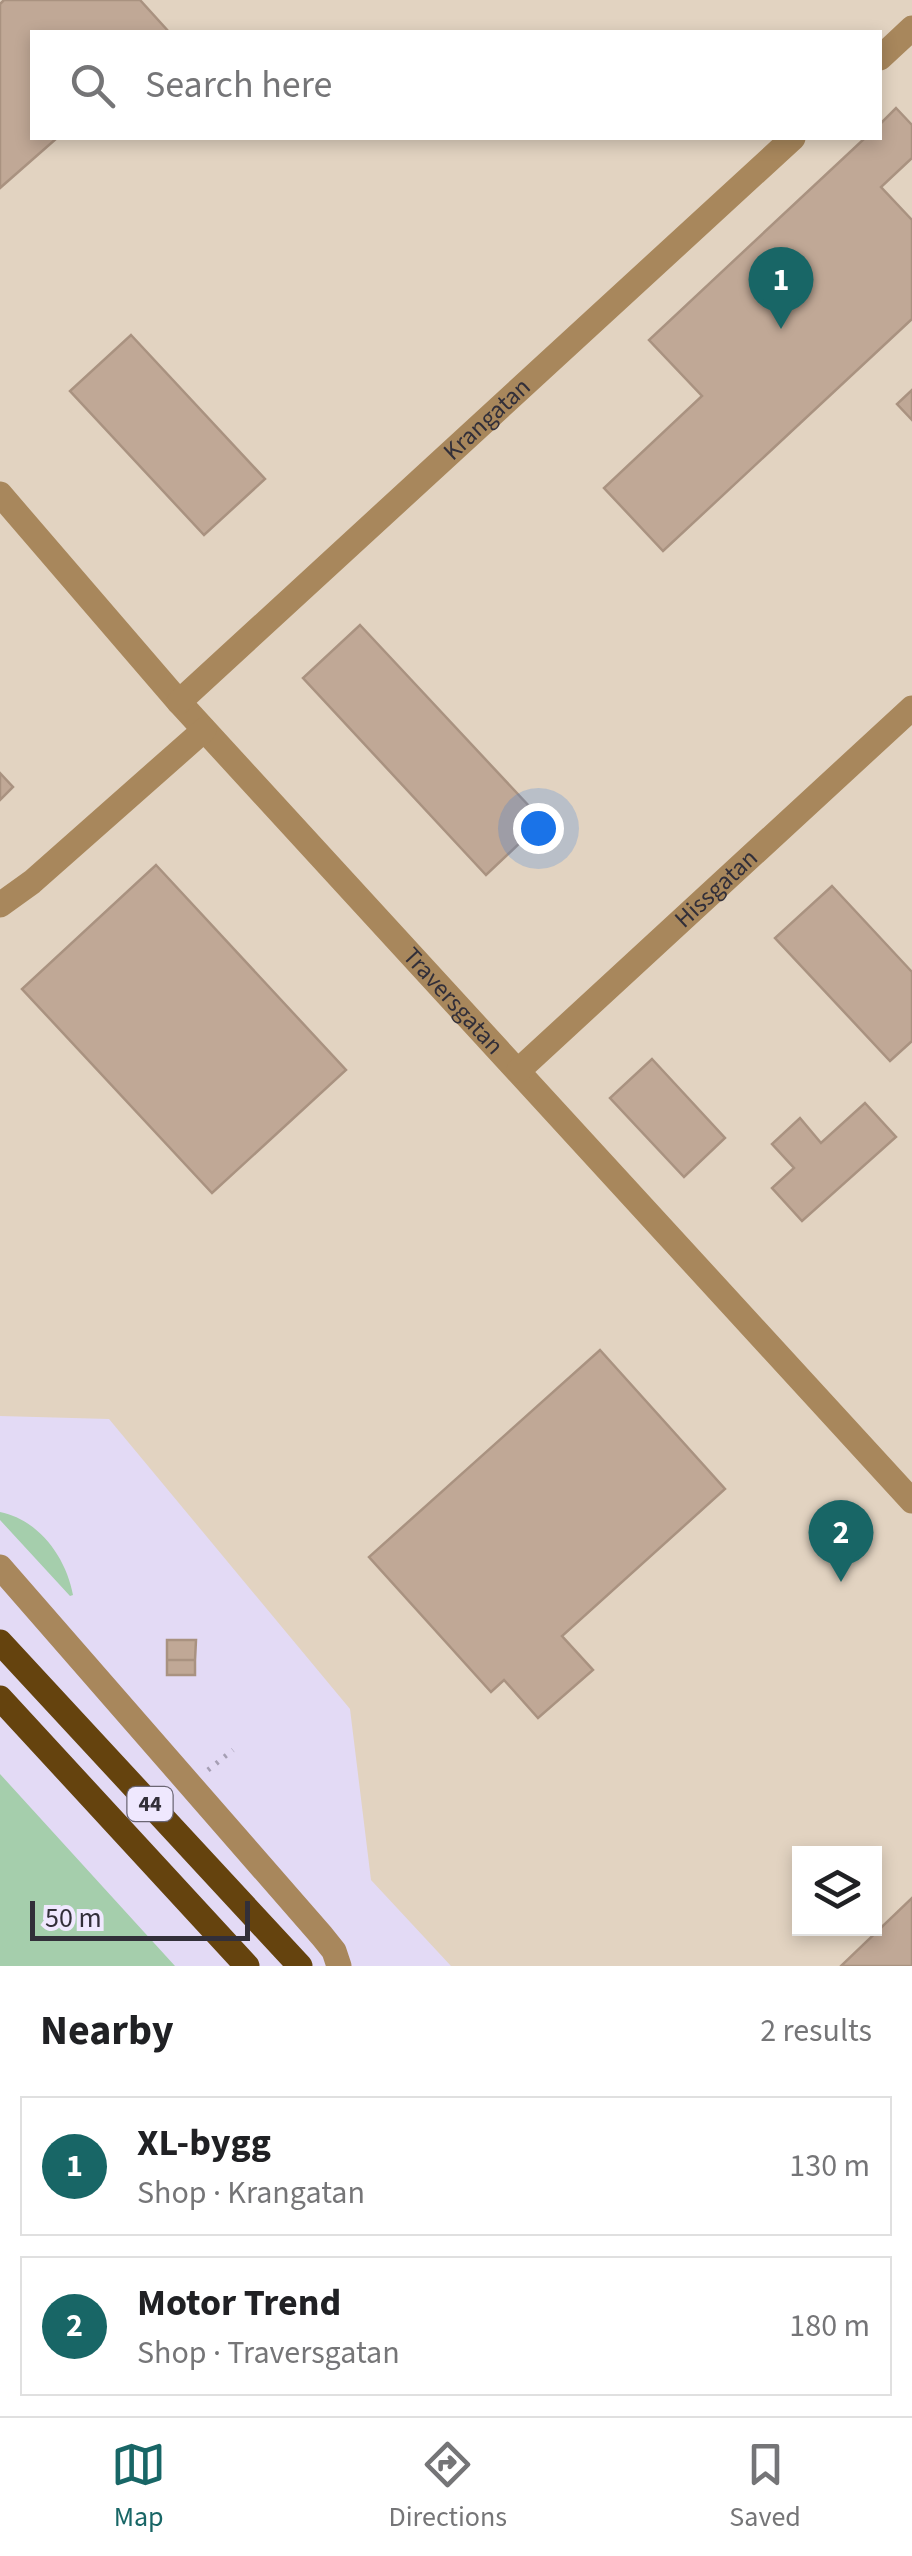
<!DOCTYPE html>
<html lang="en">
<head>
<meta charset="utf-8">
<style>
  :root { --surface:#fff; --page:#f6f6f6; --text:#202124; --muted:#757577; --line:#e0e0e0; --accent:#186666 }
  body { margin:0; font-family:"Source Sans 3",sans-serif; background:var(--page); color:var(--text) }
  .controls { position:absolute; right:30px; bottom:30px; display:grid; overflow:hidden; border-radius:0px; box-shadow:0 5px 15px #0003 }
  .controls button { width:90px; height:90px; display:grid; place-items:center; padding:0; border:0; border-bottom:2px solid var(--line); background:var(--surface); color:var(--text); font:50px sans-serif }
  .scale { position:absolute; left:30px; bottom:25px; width:220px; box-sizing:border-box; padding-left:10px; border:5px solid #322f39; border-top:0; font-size:28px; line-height:35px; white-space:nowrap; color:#322f39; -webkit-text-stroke:8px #efe8fe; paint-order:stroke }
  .you { position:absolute; left:538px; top:828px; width:35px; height:35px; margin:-25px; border:8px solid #fff; border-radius:50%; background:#1a73e8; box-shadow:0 0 0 15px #1a73e833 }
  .badge { display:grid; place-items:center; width:65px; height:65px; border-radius:50%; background:var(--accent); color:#fff; font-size:32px; font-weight:700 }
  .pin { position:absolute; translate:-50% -82px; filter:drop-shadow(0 2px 5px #0008) }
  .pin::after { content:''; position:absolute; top:52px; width:35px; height:30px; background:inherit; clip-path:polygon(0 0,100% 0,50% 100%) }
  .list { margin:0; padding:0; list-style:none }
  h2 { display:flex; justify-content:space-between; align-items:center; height:130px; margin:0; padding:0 40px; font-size:42px }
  h2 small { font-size:32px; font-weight:400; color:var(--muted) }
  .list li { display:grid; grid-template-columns:65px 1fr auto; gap:30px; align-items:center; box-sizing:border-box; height:140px; margin:0 20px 20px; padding:0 20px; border:2px solid var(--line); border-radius:0px }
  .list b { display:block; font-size:38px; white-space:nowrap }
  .list p { margin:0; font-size:32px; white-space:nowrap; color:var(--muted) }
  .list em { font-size:32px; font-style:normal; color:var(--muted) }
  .icon { flex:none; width:55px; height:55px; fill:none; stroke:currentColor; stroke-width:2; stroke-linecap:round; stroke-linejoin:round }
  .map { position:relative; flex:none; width:912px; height:1966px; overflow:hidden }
  .search { position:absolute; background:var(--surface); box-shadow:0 5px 15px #0003; left:30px; right:30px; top:30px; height:110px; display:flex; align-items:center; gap:25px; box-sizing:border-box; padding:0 35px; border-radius:0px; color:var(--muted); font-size:38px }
  .sheet { height:450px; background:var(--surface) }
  nav { display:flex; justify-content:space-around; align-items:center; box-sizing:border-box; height:140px; border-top:2px solid var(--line); background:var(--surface); font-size:28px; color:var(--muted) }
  nav a { display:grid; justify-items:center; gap:5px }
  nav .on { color:var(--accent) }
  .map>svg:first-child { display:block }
  .industrial { fill:#e2d3c1; fill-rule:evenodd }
  .green { fill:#a5ceac }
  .building { fill:#c0a896; stroke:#a99280; stroke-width:2.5 }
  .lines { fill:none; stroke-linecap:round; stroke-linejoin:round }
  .path { stroke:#a69fb4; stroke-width:5; stroke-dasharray:2.5 8; stroke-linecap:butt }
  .minor { stroke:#a8875c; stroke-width:25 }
  .major { stroke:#65430e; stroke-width:25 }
  .labels { text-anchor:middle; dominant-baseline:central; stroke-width:8; stroke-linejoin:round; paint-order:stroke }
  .shield { fill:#efe8fe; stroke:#6b6674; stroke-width:2.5 }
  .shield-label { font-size:22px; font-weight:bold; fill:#322f39 }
  .street-label { font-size:25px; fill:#322f39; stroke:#efe8fe }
</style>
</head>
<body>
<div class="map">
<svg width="912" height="1966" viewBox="0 0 912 1966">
  <rect width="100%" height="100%" fill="#e3daf5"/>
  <!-- industrial -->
  <path class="industrial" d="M0,0H912V1966H451L371,1880L350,1709L109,1419L0,1416ZM32,32H880V138H32ZM800,1854H874V1928H800Z"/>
  <!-- green -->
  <path class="green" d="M0,1512C39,1520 66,1557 73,1595L70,1596L0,1520Z
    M0,1774L175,1966H0Z"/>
  <!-- building -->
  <path class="building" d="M4,0H140L169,32H32V138H57L0,188V4Z
    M896,108L912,125V158L881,187L912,220V319L663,551L604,488L702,396L649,340L865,138H880V124Z
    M131,335L265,479L204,535L70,391Z
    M912,390V420L897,404Z
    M360,625L543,821L486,875L303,678Z
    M0,773L13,787L0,800Z
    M156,865L346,1070L212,1193L22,989Z
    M832,886L912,972V1041L890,1061L775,938Z
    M652,1059L725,1138L684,1177L610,1098Z
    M865,1103L896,1137L802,1221L772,1188L794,1168L772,1144L800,1118L821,1143Z
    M600,1350L725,1489L562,1636L593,1670L538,1718L504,1680L491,1692L369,1557Z
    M167,1640H196L195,1660H167Z
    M167,1660H195V1675H167Z
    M912,1898V1966H841Z"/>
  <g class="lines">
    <!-- path -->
    <path class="path" d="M208,1770L233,1750"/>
    <!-- minor -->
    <g class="minor">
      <path d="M880,58L912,28"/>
      <path id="s1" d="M0,494L179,702L912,1501"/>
      <path id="s2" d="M179,702L793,138"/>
      <path d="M0,905L32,882L204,730"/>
      <path id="s3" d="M519,1070L912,708"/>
      <path d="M0,1567L322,1936L334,1951L339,1966"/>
    </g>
    <!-- major -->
    <path class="major" d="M0,1642L300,1966
      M0,1698L247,1966"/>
  </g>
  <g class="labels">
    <!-- shield labels -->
    <rect class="shield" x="127.5" y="1787" width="45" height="34" rx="8"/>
    <g class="shield-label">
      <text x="150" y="1804">44</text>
    </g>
    <!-- street labels -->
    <g class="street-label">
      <text stroke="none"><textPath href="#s2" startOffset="418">Krangatan</textPath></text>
      <text stroke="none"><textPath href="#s3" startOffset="268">Hissgatan</textPath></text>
      <text stroke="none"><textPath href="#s1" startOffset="680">Traversgatan</textPath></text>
    </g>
  </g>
</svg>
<div class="controls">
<button><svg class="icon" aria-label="layers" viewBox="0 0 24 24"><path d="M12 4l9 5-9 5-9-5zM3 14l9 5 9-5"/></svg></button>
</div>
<div class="scale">50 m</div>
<div class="you"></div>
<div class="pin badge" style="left:781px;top:329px">1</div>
<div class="pin badge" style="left:841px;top:1582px">2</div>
<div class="search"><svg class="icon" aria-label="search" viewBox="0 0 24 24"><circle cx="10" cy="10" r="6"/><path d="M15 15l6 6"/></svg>Search here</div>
</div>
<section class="sheet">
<h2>Nearby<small>2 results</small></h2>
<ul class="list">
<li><span class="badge">1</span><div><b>XL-bygg</b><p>Shop · Krangatan</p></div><em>130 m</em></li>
<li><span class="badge">2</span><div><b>Motor Trend</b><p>Shop · Traversgatan</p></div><em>180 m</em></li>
</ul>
</section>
<nav>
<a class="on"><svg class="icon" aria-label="map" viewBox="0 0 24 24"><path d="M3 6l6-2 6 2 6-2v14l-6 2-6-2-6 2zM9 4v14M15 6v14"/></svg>Map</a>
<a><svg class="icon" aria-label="directions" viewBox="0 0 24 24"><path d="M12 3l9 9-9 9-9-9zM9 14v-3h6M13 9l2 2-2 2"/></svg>Directions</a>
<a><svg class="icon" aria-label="saved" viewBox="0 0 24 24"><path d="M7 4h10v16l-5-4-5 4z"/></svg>Saved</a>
</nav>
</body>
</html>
